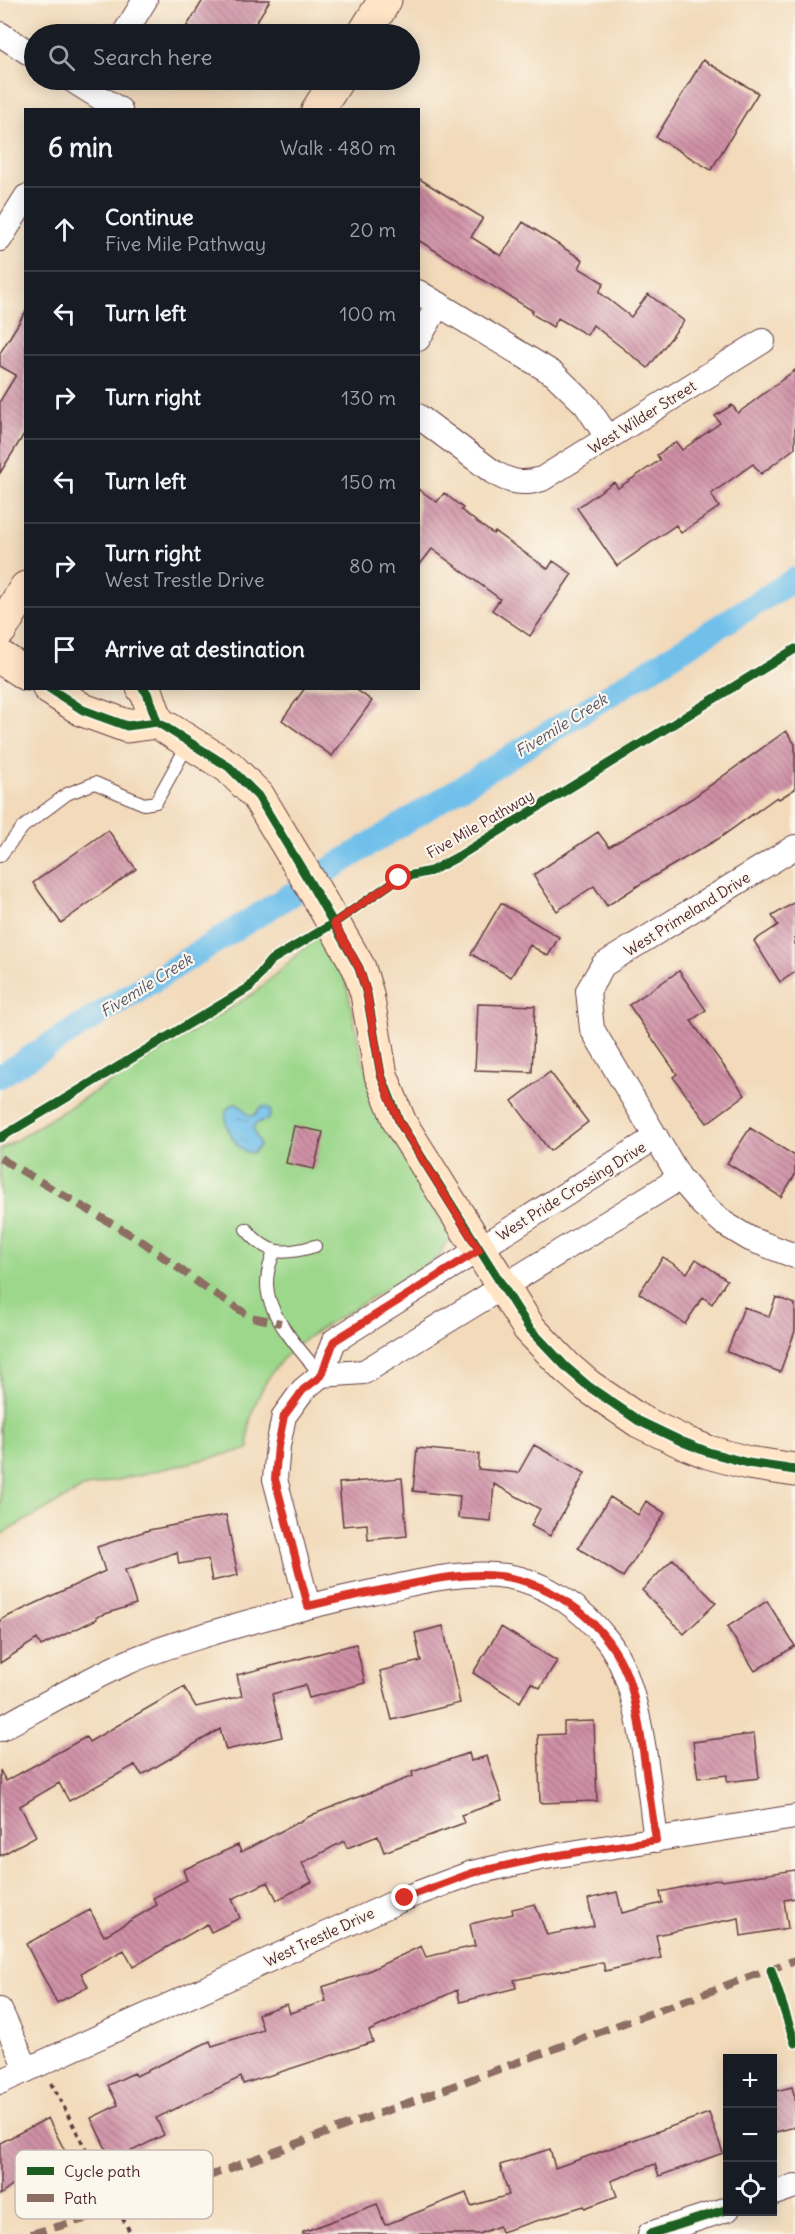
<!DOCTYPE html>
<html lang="en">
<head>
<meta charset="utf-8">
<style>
  :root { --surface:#171b24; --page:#242831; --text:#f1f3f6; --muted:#9ea1a6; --line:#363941 }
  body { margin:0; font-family:Delius,sans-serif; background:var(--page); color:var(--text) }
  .controls { position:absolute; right:18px; bottom:18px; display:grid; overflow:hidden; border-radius:0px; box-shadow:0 3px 15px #0003 }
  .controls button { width:54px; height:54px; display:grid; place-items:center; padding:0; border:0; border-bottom:2px solid var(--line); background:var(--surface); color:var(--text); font:30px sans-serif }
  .stop { position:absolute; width:18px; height:18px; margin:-14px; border:4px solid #d93025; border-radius:50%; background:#fff }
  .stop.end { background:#d93025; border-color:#fff; box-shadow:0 2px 6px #0008 }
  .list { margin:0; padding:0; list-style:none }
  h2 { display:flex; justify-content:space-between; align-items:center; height:78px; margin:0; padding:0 24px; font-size:26px }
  h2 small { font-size:20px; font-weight:400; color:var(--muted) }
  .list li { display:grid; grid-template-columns:39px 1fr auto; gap:18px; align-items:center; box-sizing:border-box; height:84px; padding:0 24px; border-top:2px solid var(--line) }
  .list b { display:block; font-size:22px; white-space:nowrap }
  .list p { margin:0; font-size:20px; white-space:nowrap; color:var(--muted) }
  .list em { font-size:20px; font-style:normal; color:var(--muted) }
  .icon { flex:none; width:33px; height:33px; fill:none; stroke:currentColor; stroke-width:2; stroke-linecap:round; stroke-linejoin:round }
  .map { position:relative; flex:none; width:795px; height:2234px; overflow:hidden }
  .search { position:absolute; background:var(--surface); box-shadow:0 3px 15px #0003; left:24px; top:24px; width:396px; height:66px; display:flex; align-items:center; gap:15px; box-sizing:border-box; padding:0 21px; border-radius:33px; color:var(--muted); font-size:22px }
  .panel { position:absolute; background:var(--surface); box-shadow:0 3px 15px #0003; left:24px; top:108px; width:396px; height:582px; border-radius:0px }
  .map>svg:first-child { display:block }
  .park { fill:#9cd78b; stroke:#737b5b; stroke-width:1.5 }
  .water { fill:url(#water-ripples); stroke:#5d708b; stroke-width:1.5 }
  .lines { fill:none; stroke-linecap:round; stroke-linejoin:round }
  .canal { stroke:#70c0eb; stroke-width:24 }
  .building { fill:url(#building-back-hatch) }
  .lane-casing { stroke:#633b40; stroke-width:14 }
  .street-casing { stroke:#633b40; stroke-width:26 }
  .secondary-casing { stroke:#633b40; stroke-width:35 }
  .path { stroke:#633b40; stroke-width:4; stroke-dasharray:4.5 4.5; stroke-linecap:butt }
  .lane { stroke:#fff; stroke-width:12 }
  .street { stroke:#fff; stroke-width:24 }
  .secondary { stroke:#ffe4c6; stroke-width:33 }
  .quiet { stroke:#8d6e63; stroke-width:8; stroke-dasharray:15 8; stroke-linecap:butt }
  .cycleway-casing { stroke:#fbf7ec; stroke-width:13 }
  .cycleway { stroke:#1b5e20; stroke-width:9 }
  .route { stroke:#d93025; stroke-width:8 }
  .labels { text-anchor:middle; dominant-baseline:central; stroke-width:4.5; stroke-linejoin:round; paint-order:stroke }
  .street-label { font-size:15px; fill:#4a1f2b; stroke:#fbf7ec }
  .water-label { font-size:16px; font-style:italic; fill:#57576e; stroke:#fbf7ec }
  .key { fill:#fbf7ec; stroke:#c6b6b2; stroke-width:1.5 }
  .key-label { font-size:16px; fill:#4a1f2b }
</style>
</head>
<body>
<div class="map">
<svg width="795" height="2234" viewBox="0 0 795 2234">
  <defs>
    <pattern id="water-ripples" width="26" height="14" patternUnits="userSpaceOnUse" patternTransform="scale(1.5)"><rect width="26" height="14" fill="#70c0eb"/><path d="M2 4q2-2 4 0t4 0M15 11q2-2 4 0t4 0" fill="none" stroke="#5e9bbf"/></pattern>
    <pattern id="building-back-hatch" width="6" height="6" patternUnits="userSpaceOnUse" patternTransform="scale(1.5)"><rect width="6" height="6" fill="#cf90a6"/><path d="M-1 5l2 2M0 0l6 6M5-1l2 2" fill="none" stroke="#aa7587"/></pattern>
  </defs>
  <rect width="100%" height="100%" fill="#fbf7ec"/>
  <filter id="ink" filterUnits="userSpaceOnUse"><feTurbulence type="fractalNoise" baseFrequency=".0167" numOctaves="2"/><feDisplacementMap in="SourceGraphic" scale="12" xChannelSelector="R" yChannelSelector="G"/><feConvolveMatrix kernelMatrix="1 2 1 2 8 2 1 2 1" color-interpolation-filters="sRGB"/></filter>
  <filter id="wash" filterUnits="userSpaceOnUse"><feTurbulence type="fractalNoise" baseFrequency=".008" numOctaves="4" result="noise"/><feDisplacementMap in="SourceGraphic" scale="24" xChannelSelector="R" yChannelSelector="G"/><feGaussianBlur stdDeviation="1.35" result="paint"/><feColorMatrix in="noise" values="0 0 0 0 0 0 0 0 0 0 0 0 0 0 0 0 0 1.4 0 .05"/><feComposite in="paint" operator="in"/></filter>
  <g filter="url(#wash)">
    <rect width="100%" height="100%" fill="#f2daba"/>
    <!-- park -->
    <path class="park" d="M318,935L331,949L344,973L362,1058L385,1124L452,1239L445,1244L440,1256C413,1272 386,1289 358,1306C314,1333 278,1349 257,1400C250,1417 247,1431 249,1449L83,1488L0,1535V1150L256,992Z"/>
    <!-- water -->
    <path class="water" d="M236,1104L242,1107L249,1116L255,1115L260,1108L266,1106L271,1110L269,1119L257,1123L253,1128L260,1145L253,1153C236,1153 223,1125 226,1110L232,1105Z"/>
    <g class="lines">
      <!-- canal -->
      <path class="canal" d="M327,871L795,579
        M0,1076L292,894"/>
    </g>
    <g id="blocks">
      <!-- building -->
      <path class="building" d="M203,0H270L249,34H182Z
        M703,60L758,93L711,170L656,137Z
        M418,178L483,218L471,237L501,256L523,222L583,260L579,268L604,283L599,292L631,317L648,294L684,321L648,368L593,325L587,335L558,318L553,327L532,314L533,311L418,240Z
        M26,311V431L0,473V401L16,375L0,366V353Z
        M795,370V448L761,474L753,464L711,494L719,507L681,533L676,525L617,566L577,508L614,482L618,488L660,460L657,455L676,442L682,450L720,423L715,416L732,405L738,413Z
        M418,489L437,502L444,493L463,508L461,510L493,534L495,532L548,569L553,561L572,574L530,636L492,610L500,599L432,549L418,567Z
        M305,688H354L372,701L332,756L282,720Z
        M786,731L795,744V789L779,799L777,797L718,839L642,883L607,906L594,886L557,911L533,875L598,832L609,847L691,799Z
        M108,830L136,869L61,923L33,883Z
        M795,902V972L780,982L754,941L778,925L772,916Z
        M501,903L559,937L548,956L530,945L511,977L471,954Z
        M679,971L706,1010L691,1021L745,1095L707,1123L673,1077L677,1074L629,1005Z
        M478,1004L535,1006L532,1072L475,1070Z
        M550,1072L588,1122L550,1151L512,1101Z
        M294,1126L323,1132L314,1169L286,1163Z
        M750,1128L795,1156V1175L781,1197L727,1163Z
        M663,1257L687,1273L696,1259L727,1280L712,1304L703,1297L685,1324L639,1293Z
        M776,1297L795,1304V1331L780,1372L727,1352L744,1307L769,1317Z
        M534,1445L585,1473L550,1536L531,1526L540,1509L494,1484L491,1521L458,1518L460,1496L413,1491L417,1448L479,1454L478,1469L518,1473Z
        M402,1478L407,1536L368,1540L367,1524L343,1526L339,1483Z
        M610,1497L638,1515L646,1501L665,1513L623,1577L578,1548Z
        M226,1515L238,1575L212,1581L208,1559L179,1564L177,1552L125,1570L136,1604L96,1617L97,1619L41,1646L37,1639L0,1663V1620L105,1571L97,1547L149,1530Z
        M673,1559L716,1603L684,1634L642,1590Z
        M767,1601L795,1646L755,1671L727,1627Z
        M443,1626L460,1703L392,1720L380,1671L421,1661L415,1633Z
        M501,1627L557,1661L540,1688L531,1683L520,1702L473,1673Z
        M356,1644L365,1683L309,1698L305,1685L272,1694L282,1737L226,1750L220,1729L142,1775L135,1765L69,1801L59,1783L20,1806L36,1836L0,1856V1770L6,1781L86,1737L89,1742L184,1687L196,1707L242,1696L237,1675Z
        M594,1721L597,1801L540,1803L538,1735L564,1734V1722Z
        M754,1734L759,1778L727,1782V1775L698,1778L693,1742Z
        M469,1753L471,1761L487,1756L502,1801L461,1815L464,1823L384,1852L378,1836L347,1848L344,1841L302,1863L312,1882L277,1900L268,1882L232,1899L240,1918L211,1932L207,1924L133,1967L124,1950L81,1973L88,1987L57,2003L26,1944L90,1910L104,1936L157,1905L153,1898L187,1880L183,1870L238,1845L241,1852L314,1814L413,1776L412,1772Z
        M795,1870V1898L784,1900L788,1928L741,1936L739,1918L656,1935L661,1958L605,1971L603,1962L514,1980L516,1988L460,2002L457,1990L369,2031L373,2042L243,2084L241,2077L156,2118L164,2135L112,2161L91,2118L118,2105L108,2085L134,2073L136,2076L210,2041L212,2046L263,2030L258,2014L287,2004L290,2013L326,2001L322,1987L360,1975L421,1946L426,1957L475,1946L470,1924L513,1914L512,1909L535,1904L547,1935L594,1926L588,1899L617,1892L622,1913L662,1903L660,1892L721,1879L722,1881Z
        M792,2087L795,2097V2127L772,2133V2092Z
        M709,2113L723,2153L659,2176L655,2164L611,2181L617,2196L585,2208L584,2206L501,2232L499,2226L479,2234H303V2232L377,2204L385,2225L466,2193L471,2206L509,2195L500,2165L550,2149L555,2168Z
        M48,2118L70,2161L27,2182L24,2177L0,2195V2143Z"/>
    </g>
  </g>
  <g filter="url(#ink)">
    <use href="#blocks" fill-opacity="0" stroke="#633b40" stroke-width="1.5"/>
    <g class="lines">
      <defs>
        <path id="lane" d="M0,856L23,827L67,794L95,783L144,804L156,802L188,744
          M246,1229C268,1256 283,1255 315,1246
          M275,1251C269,1264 265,1278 268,1293C272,1320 304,1355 321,1375"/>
        <path id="street" d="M0,34L34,56
          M124,34L145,0
          M72,80L120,110
          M0,239L26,197
          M418,292L554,374L586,405L608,438
          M418,339L439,304
          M418,416L493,472C509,482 523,485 542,479L763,341
          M795,847L603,965L588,991L592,1029L680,1178L703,1205L725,1224L750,1239L795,1256
          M656,1137L334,1341L321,1375L364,1372L680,1178
          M308,1606L275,1479L278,1446L284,1416L303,1390L321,1375
          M0,1729C42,1706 84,1681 128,1662C157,1649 188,1640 218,1631C269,1616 320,1603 372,1592C416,1583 460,1570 506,1576C546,1582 583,1609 607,1640C642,1685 648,1784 656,1840
          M0,2010L27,2070
          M0,2082L405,1898L472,1873L540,1858L795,1817
          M772,2194L795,2186
          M650,2234L728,2209"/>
        <path id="secondary" d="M364,34L385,0
          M318,110L337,80
          M0,630L26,588
          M0,657L26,674
          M49,688L83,710L127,726L157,722
          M143,688L147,693L157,722L229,767L258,796L312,886L359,968L367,994L381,1075L400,1123L529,1328L567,1368L588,1386L639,1421L683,1442L708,1452L748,1463L795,1470"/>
      </defs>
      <!-- lane casing -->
      <use href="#lane" class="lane-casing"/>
      <!-- street casing -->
      <use href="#street" class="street-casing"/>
      <!-- secondary casing -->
      <use href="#secondary" class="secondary-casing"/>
      <!-- path -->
      <path class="path" d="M51,2083L131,2234"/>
      <!-- lane -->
      <use href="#lane" class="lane"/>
      <!-- street -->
      <use href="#street" class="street"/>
      <!-- secondary -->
      <use href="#secondary" class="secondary"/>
      <!-- quiet -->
      <path class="quiet" d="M0,1158L143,1242L204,1287L251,1317L281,1323
        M31,2234L117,2210L795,1960"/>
      <defs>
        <path id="cycleway" d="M49,688L83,710L127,726L157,722
          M143,688L147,693L157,722L229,767L258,796L312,886L359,968L367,994L381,1075L400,1123L529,1328L567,1368L588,1386L639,1421L683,1442L708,1452L748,1463L795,1470
          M0,1138L250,987L270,961L334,923L399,878L431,871L459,856L795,649
          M771,1970L795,2043
          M650,2234L728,2209"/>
      </defs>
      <!-- cycleway casing -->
      <use href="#cycleway" class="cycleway-casing"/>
      <!-- cycleway -->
      <use href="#cycleway" class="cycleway"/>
    </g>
  </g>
  <g class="lines" filter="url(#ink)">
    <!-- route -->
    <path class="route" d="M399,878L334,923L359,968L367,994L381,1075L390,1100L400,1123L479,1250L334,1341L321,1376L303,1390L284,1416L278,1446L275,1479L308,1606C337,1599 367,1593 397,1587C465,1572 519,1563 578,1610C599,1627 617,1650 627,1675C636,1699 639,1725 643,1750C647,1780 652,1810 656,1840L540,1858L472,1873L405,1898"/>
  </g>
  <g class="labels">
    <!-- street labels -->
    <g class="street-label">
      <text transform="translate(642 417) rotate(-32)">West Wilder Street</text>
      <text transform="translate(480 824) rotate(-30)">Five Mile Pathway</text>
      <text transform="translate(687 914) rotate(-32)">West Primeland Drive</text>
      <text transform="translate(571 1191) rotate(-32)">West Pride Crossing Drive</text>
      <text transform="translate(319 1937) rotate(-25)">West Trestle Drive</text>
    </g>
    <!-- water labels -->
    <g class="water-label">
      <text transform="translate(561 725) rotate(-32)">Fivemile Creek</text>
      <text transform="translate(146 985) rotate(-32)">Fivemile Creek</text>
    </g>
  </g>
  <!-- legend -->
  <rect x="15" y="2150" width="198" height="69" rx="9" class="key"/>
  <rect x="27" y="2167" width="27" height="8" fill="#1b5e20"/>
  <rect x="27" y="2194" width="27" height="8" fill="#8d6e63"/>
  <g class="key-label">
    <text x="64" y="2177">Cycle path</text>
    <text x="64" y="2204">Path</text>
  </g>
</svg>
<div class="controls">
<button>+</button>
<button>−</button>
<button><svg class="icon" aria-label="locate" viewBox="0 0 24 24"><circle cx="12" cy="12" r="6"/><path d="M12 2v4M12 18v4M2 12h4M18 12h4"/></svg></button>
</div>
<div class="stop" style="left:399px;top:878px"></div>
<div class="stop end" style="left:405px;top:1898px"></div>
<div class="search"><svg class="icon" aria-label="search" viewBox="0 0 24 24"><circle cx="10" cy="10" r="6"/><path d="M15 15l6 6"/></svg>Search here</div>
<section class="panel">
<h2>6 min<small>Walk · 480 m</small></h2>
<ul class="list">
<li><svg class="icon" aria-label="ahead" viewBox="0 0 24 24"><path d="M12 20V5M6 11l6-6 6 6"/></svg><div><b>Continue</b><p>Five Mile Pathway</p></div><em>20 m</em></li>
<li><svg class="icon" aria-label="left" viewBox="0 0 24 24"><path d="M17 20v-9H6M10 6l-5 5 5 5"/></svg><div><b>Turn left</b></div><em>100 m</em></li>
<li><svg class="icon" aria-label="right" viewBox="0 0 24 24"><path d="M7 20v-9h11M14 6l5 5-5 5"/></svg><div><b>Turn right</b></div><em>130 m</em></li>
<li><svg class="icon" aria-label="left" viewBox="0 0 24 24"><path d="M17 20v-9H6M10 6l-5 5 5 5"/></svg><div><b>Turn left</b></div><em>150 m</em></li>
<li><svg class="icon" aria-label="right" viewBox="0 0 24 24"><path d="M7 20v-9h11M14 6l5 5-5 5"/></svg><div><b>Turn right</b><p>West Trestle Drive</p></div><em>80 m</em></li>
<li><svg class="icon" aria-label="arrive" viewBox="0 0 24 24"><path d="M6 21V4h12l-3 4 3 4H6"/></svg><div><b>Arrive at destination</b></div></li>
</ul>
</section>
</div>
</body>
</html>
